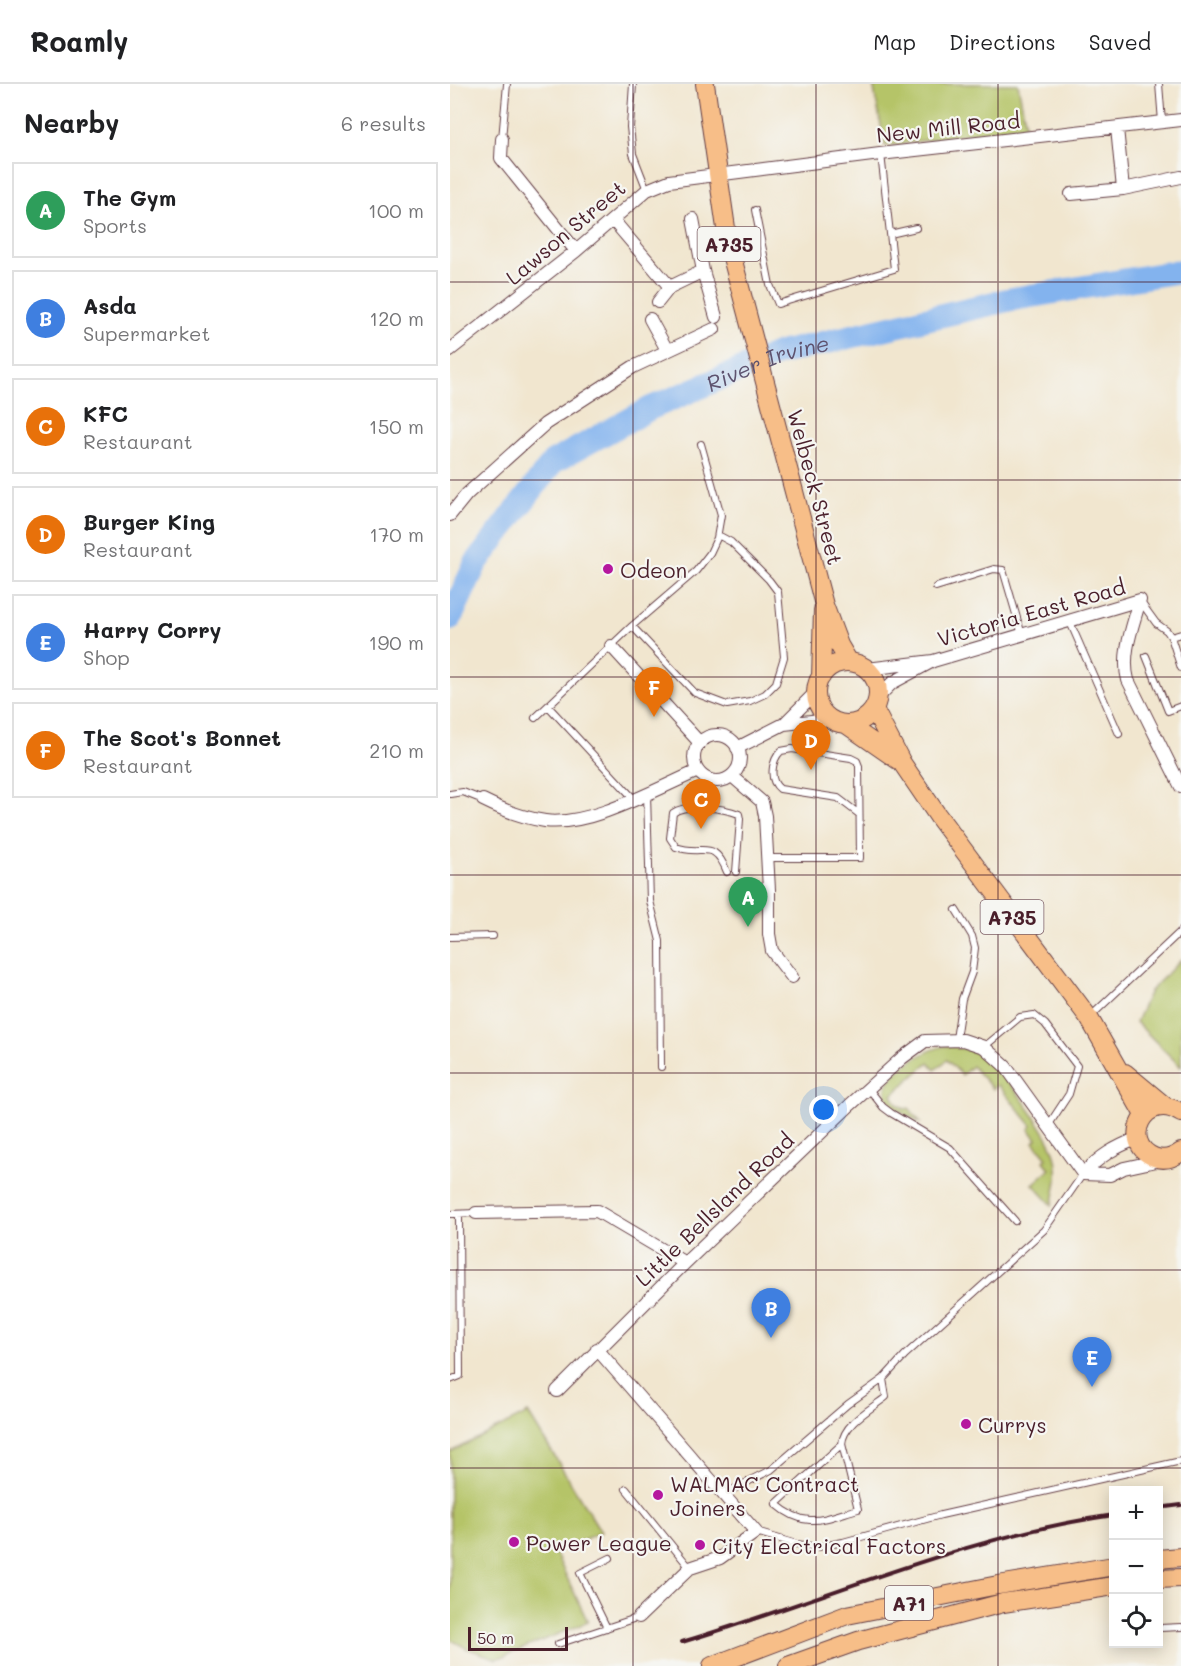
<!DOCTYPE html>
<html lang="en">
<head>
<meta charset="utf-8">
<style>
  :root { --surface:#fff; --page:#f2f2f2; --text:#202124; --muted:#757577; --line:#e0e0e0; --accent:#7c3aed }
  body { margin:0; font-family:Mali,sans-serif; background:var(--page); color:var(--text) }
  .controls { position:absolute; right:18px; bottom:18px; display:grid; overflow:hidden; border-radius:0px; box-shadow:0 3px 15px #0003 }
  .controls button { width:54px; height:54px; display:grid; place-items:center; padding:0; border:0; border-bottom:2px solid var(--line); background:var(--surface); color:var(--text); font:30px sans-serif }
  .scale { position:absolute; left:18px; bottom:15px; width:100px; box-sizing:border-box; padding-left:6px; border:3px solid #4a1f2b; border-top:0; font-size:16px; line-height:21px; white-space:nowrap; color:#4a1f2b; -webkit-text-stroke:4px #f6f6f2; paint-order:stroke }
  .you { position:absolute; left:374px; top:1026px; width:21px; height:21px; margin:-15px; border:4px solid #fff; border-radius:50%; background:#1a73e8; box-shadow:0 0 0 9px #1a73e833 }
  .badge { display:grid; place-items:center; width:39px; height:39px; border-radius:50%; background:var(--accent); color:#fff; font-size:20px; font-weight:700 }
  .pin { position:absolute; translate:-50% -50px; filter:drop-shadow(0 2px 3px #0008) }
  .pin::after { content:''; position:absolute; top:32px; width:21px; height:18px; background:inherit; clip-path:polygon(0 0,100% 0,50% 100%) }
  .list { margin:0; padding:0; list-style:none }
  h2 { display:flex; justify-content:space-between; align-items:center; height:78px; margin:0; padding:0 24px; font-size:26px }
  h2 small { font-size:20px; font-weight:400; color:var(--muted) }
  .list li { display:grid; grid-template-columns:39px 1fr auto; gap:18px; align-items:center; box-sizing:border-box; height:96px; margin:0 12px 12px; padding:0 12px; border:2px solid var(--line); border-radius:0px }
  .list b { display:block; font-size:22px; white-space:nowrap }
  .list p { margin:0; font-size:20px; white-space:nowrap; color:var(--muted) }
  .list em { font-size:20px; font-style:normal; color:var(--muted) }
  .icon { flex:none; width:33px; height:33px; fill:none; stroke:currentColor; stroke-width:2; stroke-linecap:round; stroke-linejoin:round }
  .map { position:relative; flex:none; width:731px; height:1582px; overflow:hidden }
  header { display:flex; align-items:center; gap:36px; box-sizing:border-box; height:84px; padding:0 30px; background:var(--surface); border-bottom:2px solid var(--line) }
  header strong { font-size:28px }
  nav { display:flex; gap:33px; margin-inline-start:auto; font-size:21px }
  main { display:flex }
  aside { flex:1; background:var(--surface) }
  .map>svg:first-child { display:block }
  .green { fill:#b5c467; stroke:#807249; stroke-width:1.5 }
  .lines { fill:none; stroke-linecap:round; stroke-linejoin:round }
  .river { stroke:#83b3ee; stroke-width:24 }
  .service-casing { stroke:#633d44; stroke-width:8 }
  .minor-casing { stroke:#633d44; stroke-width:14 }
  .primary-casing { stroke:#633d44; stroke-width:20 }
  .service { stroke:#fff; stroke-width:6 }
  .minor { stroke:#fff; stroke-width:12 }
  .primary { stroke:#f7be88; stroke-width:18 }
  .rail { stroke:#4a1f2b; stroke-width:4 }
  .grid { fill:none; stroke:#4a1f2b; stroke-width:1.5; stroke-opacity:0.55 }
  .poi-dot { fill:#b5179e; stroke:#f6f6f2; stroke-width:2 }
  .labels { text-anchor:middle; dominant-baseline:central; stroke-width:4.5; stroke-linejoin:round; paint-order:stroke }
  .shield { fill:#f6f6f2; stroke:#7e6067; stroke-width:1.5 }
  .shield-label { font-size:20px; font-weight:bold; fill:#4a1f2b }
  .street-label { font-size:21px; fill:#4a1f2b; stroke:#f6f6f2 }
  .poi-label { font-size:21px; fill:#4a1f2b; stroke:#f6f6f2; text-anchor:start }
  .water-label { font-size:22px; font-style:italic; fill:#5e536f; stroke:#f6f6f2 }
</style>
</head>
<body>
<header>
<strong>Roamly</strong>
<nav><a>Map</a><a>Directions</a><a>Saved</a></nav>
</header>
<main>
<aside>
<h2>Nearby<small>6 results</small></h2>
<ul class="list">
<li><span class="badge" style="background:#2e9e5b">A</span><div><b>The Gym</b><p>Sports</p></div><em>100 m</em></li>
<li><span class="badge" style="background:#3f7fe0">B</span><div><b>Asda</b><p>Supermarket</p></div><em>120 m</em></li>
<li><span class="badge" style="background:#e8710a">C</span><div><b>KFC</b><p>Restaurant</p></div><em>150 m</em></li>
<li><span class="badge" style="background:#e8710a">D</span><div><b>Burger King</b><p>Restaurant</p></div><em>170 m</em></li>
<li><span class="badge" style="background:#3f7fe0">E</span><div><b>Harry Corry</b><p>Shop</p></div><em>190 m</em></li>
<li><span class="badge" style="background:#e8710a">F</span><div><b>The Scot's Bonnet</b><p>Restaurant</p></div><em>210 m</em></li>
</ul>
</aside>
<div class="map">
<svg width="731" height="1582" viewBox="0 0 731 1582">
  <rect width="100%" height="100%" fill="#f6f6f2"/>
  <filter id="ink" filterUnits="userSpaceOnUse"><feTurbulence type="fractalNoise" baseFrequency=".0167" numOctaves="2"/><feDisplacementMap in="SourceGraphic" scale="12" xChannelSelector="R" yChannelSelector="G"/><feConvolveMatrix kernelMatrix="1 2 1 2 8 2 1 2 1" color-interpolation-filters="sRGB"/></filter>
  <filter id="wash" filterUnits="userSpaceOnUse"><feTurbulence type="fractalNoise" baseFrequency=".008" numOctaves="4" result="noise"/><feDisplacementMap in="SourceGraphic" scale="24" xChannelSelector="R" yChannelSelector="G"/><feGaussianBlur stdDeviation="1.35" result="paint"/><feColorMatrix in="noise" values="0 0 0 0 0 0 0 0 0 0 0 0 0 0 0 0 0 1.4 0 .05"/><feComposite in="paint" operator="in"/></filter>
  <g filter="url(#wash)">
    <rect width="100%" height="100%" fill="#f1e6cf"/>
    <!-- green -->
    <path class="green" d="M423,0H568L576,42L435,62Z
      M731,876V983L686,938L700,907Z
      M495,962C508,963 520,965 531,971C552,984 598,1047 605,1071C610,1088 606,1105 602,1121L583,1100L600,1085L594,1077L597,1074L584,1058L587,1055L579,1045L582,1042L548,1001L543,1005L522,982L512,991L497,976L485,986L479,978L442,1011L447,1020L455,1025L459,1024L471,1039C461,1033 442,1026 437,1014C428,991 477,965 495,962Z
      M78,1329L151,1448L105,1468L138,1538L47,1575L16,1564L0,1555V1368Z"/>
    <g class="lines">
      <!-- river -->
      <path class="river" id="s1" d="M0,535L26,479L103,378L201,324L330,269L557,216L731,187"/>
    </g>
  </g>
  <g filter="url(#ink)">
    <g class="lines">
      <defs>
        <path id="service" d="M183,0L180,43L183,70L197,106
          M709,0L712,38
          M52,55L57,0
          M305,126L320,201L328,220L444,185L431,70
          M440,150L466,144
          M486,503L544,485L553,486L572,551
          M690,517L706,539L717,547L721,553L731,584
          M620,538L669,650
          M182,542L245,609L277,621L300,617L315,610L326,599L334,573L328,508L319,496L281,458L268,451
          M721,553L731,550
          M696,572L718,627L731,622
          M98,622L184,715
          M85,634L182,542L246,487L260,469L267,454L271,431L251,360
          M0,710L13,708L33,716
          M197,710L200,817L210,857L211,983
          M318,774H410L409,682L407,677L401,674L342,665L331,667C322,676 318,696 330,705L388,714L409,730
          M277,788C263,753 253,773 226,763L220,754L223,729C236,719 274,724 289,730L290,735L286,788
          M506,826L522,852L525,864L522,888L512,915L506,955
          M0,853L43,852
          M641,932L731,847
          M534,963L570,933L584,931L595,940L627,982L619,1010L598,1042
          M419,1005L433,1023L441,1029L500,1064L565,1137
          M0,1130L26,1129
          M0,1296L10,1292L9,1130
          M392,1360L326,1420C356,1446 373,1435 408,1425L392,1360C393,1340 421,1325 436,1313L433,1295
          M176,1405L240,1484
          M274,1410L321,1386L398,1320L433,1295L455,1271L594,1146L633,1090
          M306,1448L347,1460L368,1463L393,1458L491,1431L731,1377
          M157,1544L130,1489L160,1474
          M710,1544L731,1543
          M108,1560L189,1533"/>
        <path id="minor" d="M667,44L673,105
          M52,55L51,74L126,167
          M621,110L673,105L731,93
          M243,135L253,187L266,233
          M163,136L220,203L253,187
          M208,218L220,203
          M200,235L217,266
          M0,266L126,167L197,106L219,97L430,70L731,36
          M0,431L17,410L95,340L183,283L264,245
          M690,516C683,542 671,570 678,596L731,703
          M161,562L250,659
          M483,577L690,516
          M417,585L483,577L442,599L428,613
          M334,640L380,635
          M244 674a23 23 0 1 1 46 0a23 23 0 1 1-46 0Z
          M287,664L334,640L366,608
          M282,692L312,718L315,732L319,806V850L322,867L342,893
          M33,716C53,726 73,734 95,737C140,743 206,705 248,687
          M633,1090L660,1091L674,1084L711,1076
          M633,1090C651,1071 664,1064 688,1054
          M26,1129L147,1127L235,1179
          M147,1265L306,1448L270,1474L240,1484L189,1533
          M107,1307L235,1179L400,1021L452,974L475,957L513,956L534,963L556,983L633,1090"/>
        <path id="primary" d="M255,0L278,158L374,521L389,561L399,578
          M366 609a31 31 0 1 1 62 0a31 31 0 1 1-62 0Z
          M371,593L373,526
          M424,625L452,679L488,732L639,934L694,1031
          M396,640L448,676
          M675,989L716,1023
          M731,1029C695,1005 669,1059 704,1073C714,1077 723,1074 731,1068
          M708,1475L731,1473
          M708,1495L731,1494
          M262,1582L397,1531L548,1501L664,1482
          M338,1582L408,1557L553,1519L664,1502"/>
      </defs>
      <!-- service casing -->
      <use href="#service" class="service-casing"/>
      <!-- minor casing -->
      <use href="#minor" class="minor-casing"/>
      <!-- primary casing -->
      <use href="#primary" class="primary-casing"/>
      <!-- service -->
      <use href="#service" class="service"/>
      <!-- minor -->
      <use href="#minor" class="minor"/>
      <!-- primary -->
      <use href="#primary" class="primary"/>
      <!-- rail -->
      <path class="rail" d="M708,1424L731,1421
        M232,1558C376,1515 514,1452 664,1431"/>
    </g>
  </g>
  <!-- grid -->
  <path class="grid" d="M183,0V1582M366,0V1582M548,0V1582M0,198H731M0,396H731M0,593H731M0,791H731M0,989H731M0,1186H731M0,1384H731"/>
  <!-- markers -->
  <g class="poi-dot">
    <circle cx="158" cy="485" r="6"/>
    <circle cx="516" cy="1340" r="6"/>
    <circle cx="208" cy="1411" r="6"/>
    <circle cx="64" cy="1458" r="6"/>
    <circle cx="250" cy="1461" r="6"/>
  </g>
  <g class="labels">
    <!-- shield labels -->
    <g class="shield">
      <rect x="247.5" y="143" width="63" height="34" rx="4.5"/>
      <rect x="530.5" y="816" width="63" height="34" rx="4.5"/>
      <rect x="435" y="1502" width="48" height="34" rx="4.5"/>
    </g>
    <g class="shield-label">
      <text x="279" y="160">A735</text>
      <text x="562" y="833">A735</text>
      <text x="459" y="1519">A71</text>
    </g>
    <!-- street labels -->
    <g class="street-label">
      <text transform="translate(498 43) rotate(-6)">New Mill Road</text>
      <text transform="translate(115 148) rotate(-40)">Lawson Street</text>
      <text transform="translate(366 403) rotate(75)">Welbeck Street</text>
      <text transform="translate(581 528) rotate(-16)">Victoria East Road</text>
      <text transform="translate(264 1125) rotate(-44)">Little Bellsland Road</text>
    </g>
    <!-- poi labels -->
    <g class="poi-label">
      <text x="170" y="485">Odeon</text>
      <text x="528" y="1340">Currys</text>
      <text x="220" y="1399">WALMAC Contract<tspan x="220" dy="24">Joiners</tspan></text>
      <text x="76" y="1458">Power League</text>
      <text x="262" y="1461">City Electrical Factors</text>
    </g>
    <!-- water labels -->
    <g class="water-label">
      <text stroke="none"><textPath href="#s1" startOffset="426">River Irvine</textPath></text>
    </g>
  </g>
</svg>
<div class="controls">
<button>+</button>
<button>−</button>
<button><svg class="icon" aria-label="locate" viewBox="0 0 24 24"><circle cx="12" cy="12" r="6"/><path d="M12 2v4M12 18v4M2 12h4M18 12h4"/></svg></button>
</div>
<div class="scale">50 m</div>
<div class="you"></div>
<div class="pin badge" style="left:298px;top:843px;background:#2e9e5b">A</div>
<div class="pin badge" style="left:321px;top:1254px;background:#3f7fe0">B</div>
<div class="pin badge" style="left:251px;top:745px;background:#e8710a">C</div>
<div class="pin badge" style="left:361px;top:686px;background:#e8710a">D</div>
<div class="pin badge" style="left:642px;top:1303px;background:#3f7fe0">E</div>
<div class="pin badge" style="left:204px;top:633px;background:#e8710a">F</div>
</div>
</main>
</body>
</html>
